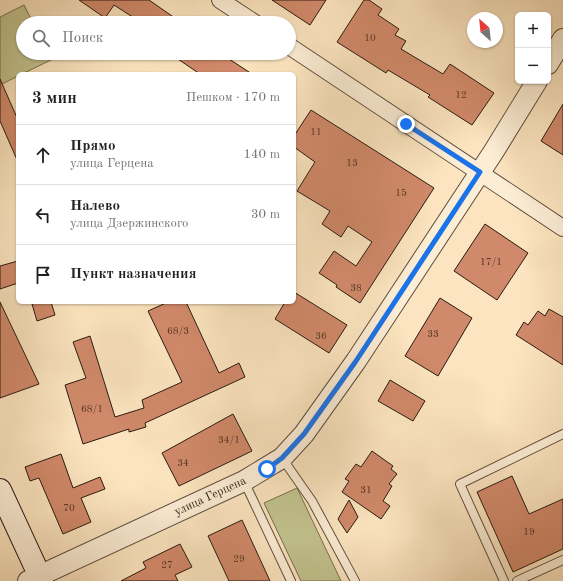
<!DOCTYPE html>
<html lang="ru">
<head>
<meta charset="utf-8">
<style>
  :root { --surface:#fff; --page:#f6f6f6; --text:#202124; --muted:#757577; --line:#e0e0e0 }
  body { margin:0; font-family:"Old Standard TT",serif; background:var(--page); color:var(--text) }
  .controls { position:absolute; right:12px; top:12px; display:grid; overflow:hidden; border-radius:6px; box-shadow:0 1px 3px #0004 }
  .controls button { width:36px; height:36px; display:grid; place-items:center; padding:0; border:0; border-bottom:1px solid var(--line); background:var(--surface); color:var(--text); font:20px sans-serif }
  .compass { position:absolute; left:467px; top:12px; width:36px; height:36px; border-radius:50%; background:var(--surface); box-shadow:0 1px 3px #0004; rotate:333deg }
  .stop { position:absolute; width:12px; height:12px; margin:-9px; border:3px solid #1a73e8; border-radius:50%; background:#fff }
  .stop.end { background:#1a73e8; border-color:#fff; box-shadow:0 1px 4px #0008 }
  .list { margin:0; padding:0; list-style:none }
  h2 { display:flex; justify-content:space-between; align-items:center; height:52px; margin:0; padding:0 16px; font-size:17px }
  h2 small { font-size:13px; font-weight:400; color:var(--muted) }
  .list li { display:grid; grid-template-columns:26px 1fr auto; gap:12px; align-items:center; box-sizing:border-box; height:60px; padding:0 16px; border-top:1px solid var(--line) }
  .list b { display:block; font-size:15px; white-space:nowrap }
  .list p { margin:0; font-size:13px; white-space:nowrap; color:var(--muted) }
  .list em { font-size:13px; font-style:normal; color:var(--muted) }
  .icon { flex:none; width:22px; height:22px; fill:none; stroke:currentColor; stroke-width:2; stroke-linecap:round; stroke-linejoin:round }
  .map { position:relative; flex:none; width:563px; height:581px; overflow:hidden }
  .search { position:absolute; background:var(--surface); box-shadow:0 1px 3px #0004; left:16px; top:16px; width:280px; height:44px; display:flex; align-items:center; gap:10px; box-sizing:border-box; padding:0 14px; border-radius:22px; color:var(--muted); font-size:15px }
  .panel { position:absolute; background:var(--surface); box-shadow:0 1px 3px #0004; left:16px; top:72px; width:280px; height:232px; border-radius:6px }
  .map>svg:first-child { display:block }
  .green { fill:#c2c38f; stroke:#766f50 }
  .building { fill:#d0896a; stroke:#2a1b12 }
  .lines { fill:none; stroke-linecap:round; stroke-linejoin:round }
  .service-casing { stroke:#5e4d3d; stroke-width:10 }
  .minor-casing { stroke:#5e4d3d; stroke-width:18 }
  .tertiary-casing { stroke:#5e4d3d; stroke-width:22 }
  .secondary-casing { stroke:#2a1b12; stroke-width:24 }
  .service { stroke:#fcedd5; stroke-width:8 }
  .minor { stroke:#fcedd5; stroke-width:16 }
  .tertiary { stroke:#fcedd5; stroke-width:20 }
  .secondary { stroke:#fcedd5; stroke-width:22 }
  .route { stroke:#1a73e8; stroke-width:5 }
  .labels { text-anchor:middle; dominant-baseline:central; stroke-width:3.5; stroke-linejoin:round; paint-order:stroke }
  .number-label { font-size:10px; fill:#543628 }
  .street-label { font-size:12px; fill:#2a1b12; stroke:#fcedd5 }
</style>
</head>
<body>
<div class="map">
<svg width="563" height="581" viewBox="0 0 563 581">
  <rect width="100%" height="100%" fill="#fbe4bf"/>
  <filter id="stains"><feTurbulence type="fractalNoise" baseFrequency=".005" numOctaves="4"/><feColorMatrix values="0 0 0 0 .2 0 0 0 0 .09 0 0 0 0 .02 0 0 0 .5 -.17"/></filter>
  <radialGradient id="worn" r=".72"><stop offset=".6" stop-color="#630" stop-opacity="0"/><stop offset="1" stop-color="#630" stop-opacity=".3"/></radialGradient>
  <!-- green -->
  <path class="green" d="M24,5L33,23H23V53H48L51,60L22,74H18V76L0,85V17Z
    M297,488L341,581H301L264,503Z"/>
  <!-- building -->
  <path class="building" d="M79,0H149L182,23H142L114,5L105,18Z
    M272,0H326L310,25Z
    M364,0H369L382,9L378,15L399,29L395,35L406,41L401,49L443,74L450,64L494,93L472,125L428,97L430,95L388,70L386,73L337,42Z
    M169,53H220L252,74H200Z
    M0,79L18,120V162L0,121Z
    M563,104V155L541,141Z
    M311,110L434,188L360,303L336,287L337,285L319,273L334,251L356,266L372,242L348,226L341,237L322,224L330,211L297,191L315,162L294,147V136Z
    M485,224L528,253L497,300L454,271Z
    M18,261V283L0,289V266Z
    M294,292L347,325L329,353L275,319L285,302H294Z
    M440,298L472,318L438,376L405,356Z
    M0,302L39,384L0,398Z
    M40,302H51L55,315L37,321L32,304Z
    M168,302H186L219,373L239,363L245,377L145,423L146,427L129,432V429L83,444L65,385L86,378L73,342L90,336L115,417L144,408L142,400L182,382L148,311Z
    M549,309L563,317V365L516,335L524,322L528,325L538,311L545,316Z
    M390,380L425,401L413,421L378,401Z
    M233,414L252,451L179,486L162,453Z
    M372,451L393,466L391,469L397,474L389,484L392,486L383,501L390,506L381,519L342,492L349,481L345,479L356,464L361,467Z
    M61,454L73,488L100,477L105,489L81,498L91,522L63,534L39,478L30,481L25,467Z
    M512,476L529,514L563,499V549L513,572L477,492Z
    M349,500L358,517L347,533L338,519Z
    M242,520L270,581H229L208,536Z
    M180,544L192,567L175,575L178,581H121L146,568L143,562Z"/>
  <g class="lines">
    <defs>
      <path id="service" d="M282,458L312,501L355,581
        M244,481L291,581
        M504,581L460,484L563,434
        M517,581L563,560"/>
      <path id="minor" d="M220,0L255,23
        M289,46L563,228"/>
      <g id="tertiary">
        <path d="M548,64L563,39"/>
        <path id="s1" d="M28,581L244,481L282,458L304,434L356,361L494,151L537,81"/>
      </g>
      <path id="secondary" d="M0,490L42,581"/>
    </defs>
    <!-- service casing -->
    <use href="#service" class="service-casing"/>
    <!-- minor casing -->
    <use href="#minor" class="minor-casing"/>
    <!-- tertiary casing -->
    <use href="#tertiary" class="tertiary-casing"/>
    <!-- secondary casing -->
    <use href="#secondary" class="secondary-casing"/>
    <!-- service -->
    <use href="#service" class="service"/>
    <!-- minor -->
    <use href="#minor" class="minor"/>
    <!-- tertiary -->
    <use href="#tertiary" class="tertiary"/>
    <!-- secondary -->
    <use href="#secondary" class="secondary"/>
  </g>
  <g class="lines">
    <!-- route -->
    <path class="route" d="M267,469L282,458L304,434L356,361L480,172L406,124"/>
  </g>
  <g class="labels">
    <!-- number labels -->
    <g class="number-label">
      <text x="370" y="38">10</text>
      <text x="461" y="95">12</text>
      <text x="316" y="132">11</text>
      <text x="352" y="163">13</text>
      <text x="401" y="193">15</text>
      <text x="491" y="262">17/1</text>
      <text x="356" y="288">38</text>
      <text x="178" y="331">68/3</text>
      <text x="433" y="334">33</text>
      <text x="321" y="336">36</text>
      <text x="92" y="409">68/1</text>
      <text x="229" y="440">34/1</text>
      <text x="183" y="463">34</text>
      <text x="366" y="490">31</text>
      <text x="69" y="508">70</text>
      <text x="529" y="532">19</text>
      <text x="239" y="559">29</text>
      <text x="167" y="565">27</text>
    </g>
    <!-- street labels -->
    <g class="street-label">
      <text stroke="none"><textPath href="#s1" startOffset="201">улица Герцена</textPath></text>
    </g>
  </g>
  <rect width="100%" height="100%" filter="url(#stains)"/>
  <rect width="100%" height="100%" fill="url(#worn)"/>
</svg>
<div class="controls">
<button>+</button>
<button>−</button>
</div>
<svg class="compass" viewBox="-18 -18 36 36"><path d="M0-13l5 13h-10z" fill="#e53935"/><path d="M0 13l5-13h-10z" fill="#757577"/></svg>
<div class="stop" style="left:267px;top:469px"></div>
<div class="stop end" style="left:406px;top:124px"></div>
<div class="search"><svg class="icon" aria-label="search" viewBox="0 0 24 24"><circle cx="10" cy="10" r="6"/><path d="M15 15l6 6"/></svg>Поиск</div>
<section class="panel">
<h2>3 мин<small>Пешком · 170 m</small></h2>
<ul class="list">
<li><svg class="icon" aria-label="ahead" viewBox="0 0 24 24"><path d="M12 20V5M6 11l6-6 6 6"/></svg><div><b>Прямо</b><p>улица Герцена</p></div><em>140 m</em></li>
<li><svg class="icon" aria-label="left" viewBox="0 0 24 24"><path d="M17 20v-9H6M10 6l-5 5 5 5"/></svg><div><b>Налево</b><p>улица Дзержинского</p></div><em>30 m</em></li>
<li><svg class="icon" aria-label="arrive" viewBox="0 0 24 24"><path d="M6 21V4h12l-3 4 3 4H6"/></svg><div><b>Пункт назначения</b></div></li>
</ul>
</section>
</div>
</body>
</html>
